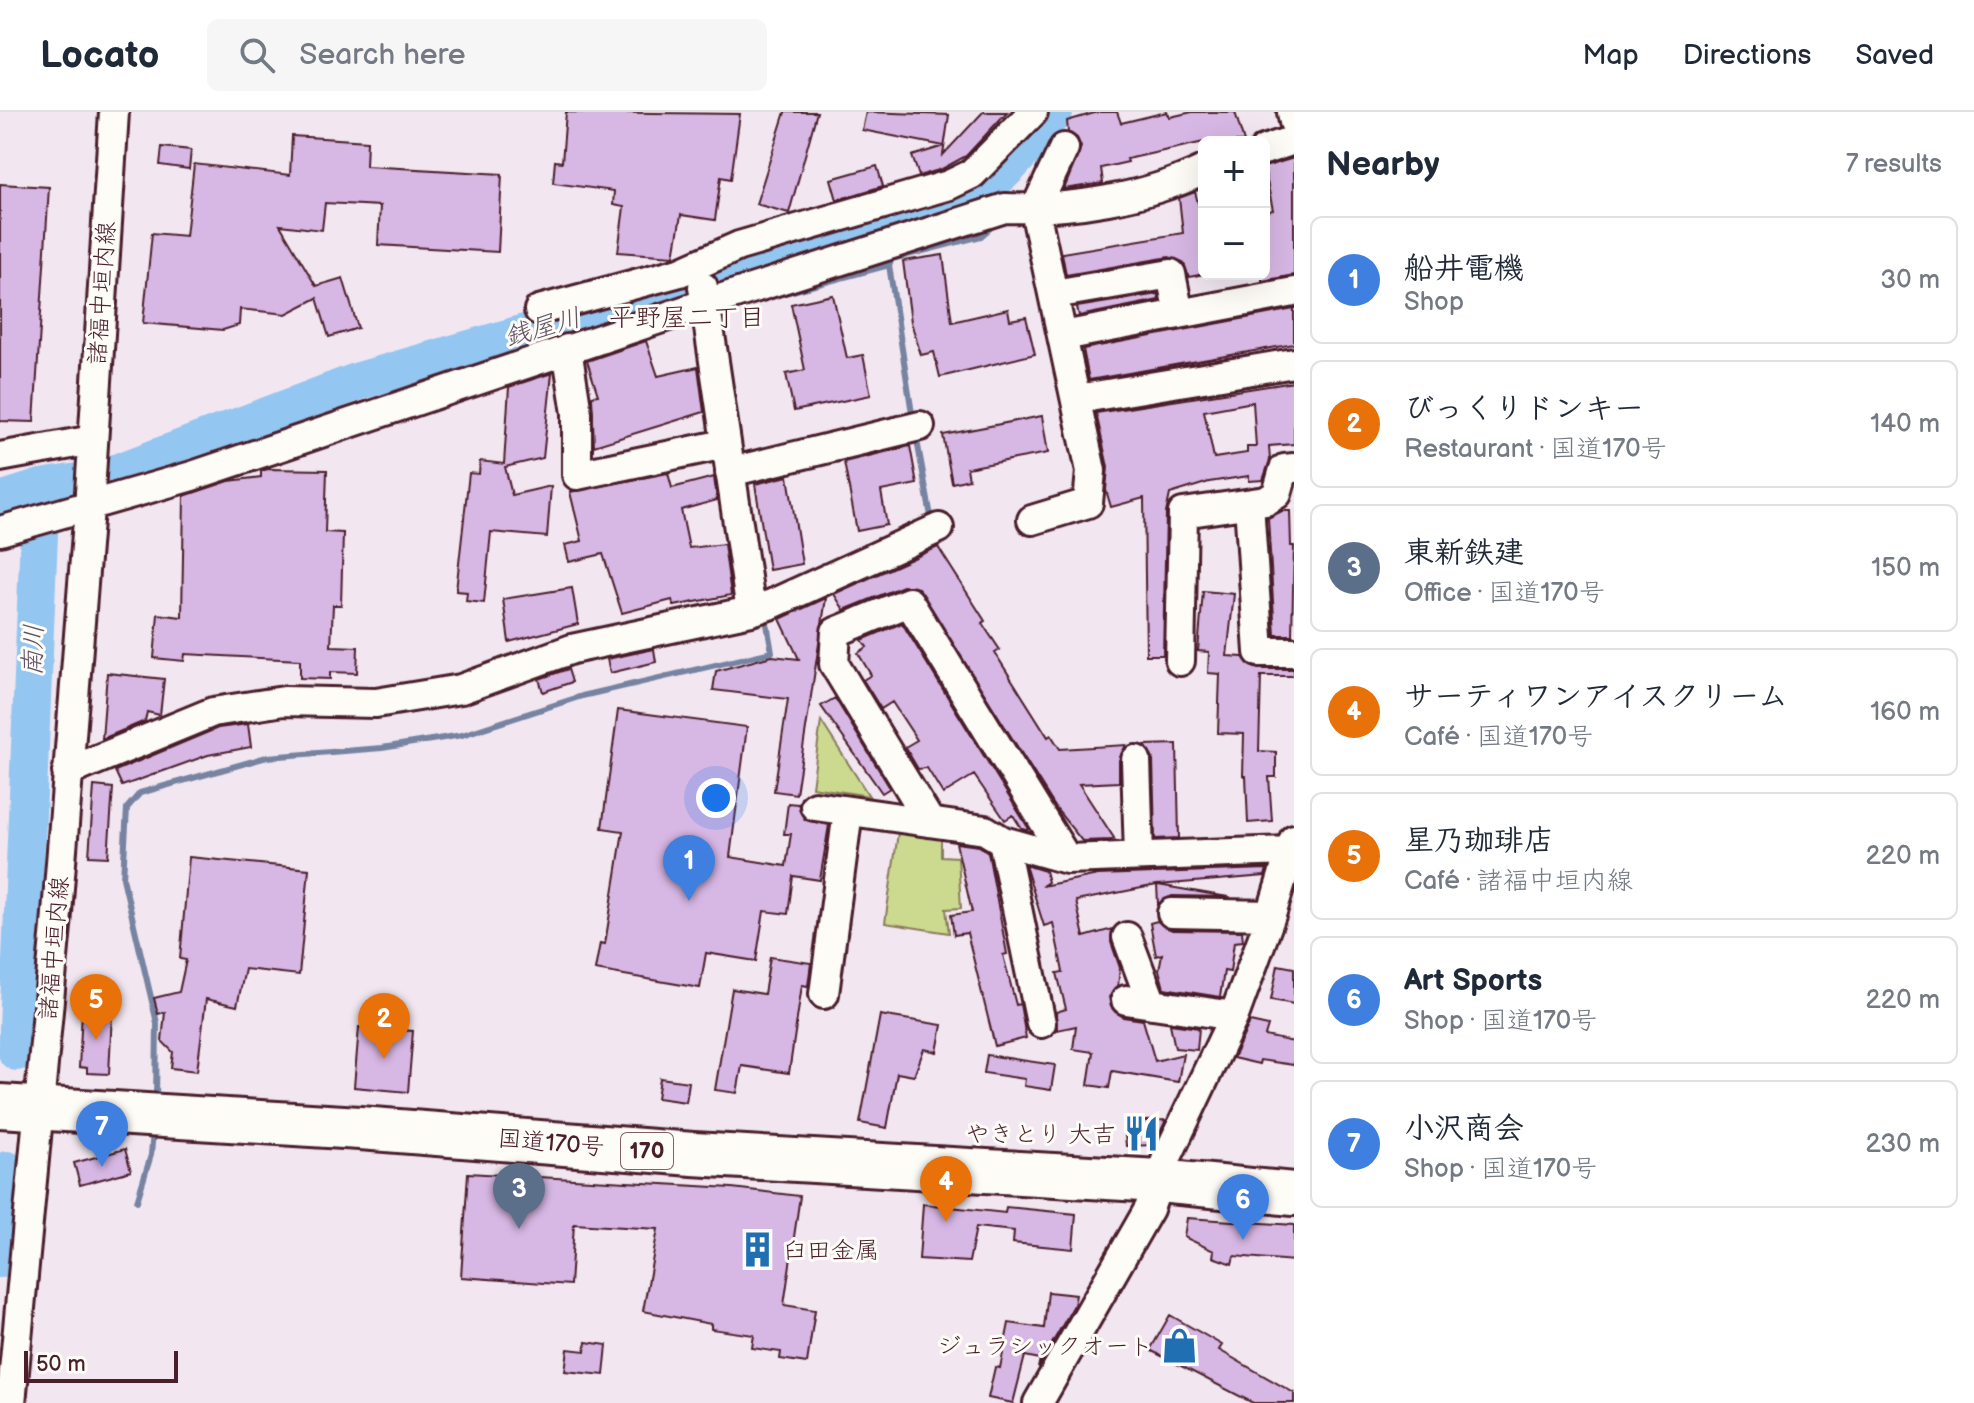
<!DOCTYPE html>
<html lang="en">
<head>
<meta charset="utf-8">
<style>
  :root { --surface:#fff; --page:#f6f6f7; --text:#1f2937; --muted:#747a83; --line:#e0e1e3; --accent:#0b8043 }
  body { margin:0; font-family:"Balsamiq Sans","Klee One",sans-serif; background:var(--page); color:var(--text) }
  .controls { position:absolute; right:24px; top:24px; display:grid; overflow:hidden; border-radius:12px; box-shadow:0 8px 32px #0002 }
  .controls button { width:72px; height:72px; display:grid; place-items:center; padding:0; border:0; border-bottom:2px solid var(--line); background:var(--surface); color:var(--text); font:40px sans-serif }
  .scale { position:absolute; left:24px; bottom:20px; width:154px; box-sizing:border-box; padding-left:8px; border:4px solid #4a1f2b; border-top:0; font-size:22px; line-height:28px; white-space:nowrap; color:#4a1f2b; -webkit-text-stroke:6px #fdfcf7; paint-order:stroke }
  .you { position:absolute; left:716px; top:686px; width:28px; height:28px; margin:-20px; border:6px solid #fff; border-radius:50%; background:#1a73e8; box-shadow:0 0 0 12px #1a73e833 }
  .badge { display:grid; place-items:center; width:52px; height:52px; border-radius:50%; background:var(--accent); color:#fff; font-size:26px; font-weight:700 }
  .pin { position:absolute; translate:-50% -66px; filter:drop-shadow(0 2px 4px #0008) }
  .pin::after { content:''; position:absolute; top:42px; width:28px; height:24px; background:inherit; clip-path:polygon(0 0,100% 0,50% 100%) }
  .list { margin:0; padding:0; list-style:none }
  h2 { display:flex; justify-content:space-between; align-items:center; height:104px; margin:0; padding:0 32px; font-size:34px }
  h2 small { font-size:26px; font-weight:400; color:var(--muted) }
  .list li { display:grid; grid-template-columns:52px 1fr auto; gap:24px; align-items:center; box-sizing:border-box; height:128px; margin:0 16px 16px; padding:0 16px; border:2px solid var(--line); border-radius:12px }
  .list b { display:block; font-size:30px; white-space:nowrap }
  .list p { margin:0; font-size:26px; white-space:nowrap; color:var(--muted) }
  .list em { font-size:26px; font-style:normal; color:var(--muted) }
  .icon { flex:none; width:44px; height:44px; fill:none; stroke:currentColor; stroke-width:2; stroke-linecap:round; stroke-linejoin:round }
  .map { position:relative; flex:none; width:1294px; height:1291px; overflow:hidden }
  header { display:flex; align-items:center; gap:48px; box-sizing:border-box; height:112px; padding:0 40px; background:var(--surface); border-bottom:2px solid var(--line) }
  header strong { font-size:38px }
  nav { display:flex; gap:44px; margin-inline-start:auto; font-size:28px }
  .search { width:560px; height:72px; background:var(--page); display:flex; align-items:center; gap:20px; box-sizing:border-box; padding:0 28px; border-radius:12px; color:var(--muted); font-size:30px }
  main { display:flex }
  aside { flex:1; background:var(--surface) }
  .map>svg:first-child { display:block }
  .green { fill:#cbda8e; stroke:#8a7c5c; stroke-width:2 }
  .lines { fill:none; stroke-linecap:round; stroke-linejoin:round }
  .stream { stroke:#7683a1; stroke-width:6 }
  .river { stroke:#93c6f0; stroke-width:38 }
  .building { fill:#d7b7e4; stroke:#4a1f2b; stroke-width:2; fill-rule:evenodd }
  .minor-casing { stroke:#4a1f2b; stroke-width:34 }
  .highway-casing { stroke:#4a1f2b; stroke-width:48 }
  .minor { stroke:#fdfcf7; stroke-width:28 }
  .highway { stroke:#fdfcf7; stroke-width:42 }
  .labels { text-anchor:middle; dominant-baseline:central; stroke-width:6; stroke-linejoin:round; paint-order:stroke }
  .shield { fill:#fdfcf7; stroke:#806168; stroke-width:2 }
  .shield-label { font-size:22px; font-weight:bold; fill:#4a1f2b }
  .street-label { font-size:24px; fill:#4a1f2b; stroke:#fdfcf7 }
  .poi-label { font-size:24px; fill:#4a1f2b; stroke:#fdfcf7; text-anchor:end }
  .neighbourhood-label { font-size:26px; fill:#4a1f2b; stroke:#fdfcf7 }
  .water-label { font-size:26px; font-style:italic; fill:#605166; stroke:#fdfcf7 }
</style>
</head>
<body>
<header>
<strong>Locato</strong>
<div class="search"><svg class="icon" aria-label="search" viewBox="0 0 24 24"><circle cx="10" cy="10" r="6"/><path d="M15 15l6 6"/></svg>Search here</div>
<nav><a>Map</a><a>Directions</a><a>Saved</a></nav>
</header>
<main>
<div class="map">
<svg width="1294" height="1291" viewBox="0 0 1294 1291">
  <rect width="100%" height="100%" fill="#f2e7f1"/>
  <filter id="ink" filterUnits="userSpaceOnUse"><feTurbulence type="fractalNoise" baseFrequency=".0125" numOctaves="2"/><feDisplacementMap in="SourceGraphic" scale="16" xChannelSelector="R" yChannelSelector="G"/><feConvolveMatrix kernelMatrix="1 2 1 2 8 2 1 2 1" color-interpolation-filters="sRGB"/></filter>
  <g filter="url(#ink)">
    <!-- green -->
    <path class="green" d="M821,609L869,684L812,675Z
      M899,714L941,721V744L958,745L961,796L946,797L949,821L885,811Z"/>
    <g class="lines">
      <!-- stream -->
      <path class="stream" d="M1034,24L1043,41L1036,65
        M889,153L913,308
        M770,185L889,153L892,147L981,124L995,112
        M916,323L932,410
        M156,988L157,911L123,766L127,696L140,681L267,645L382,636L462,623L582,584L772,540L765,501
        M137,1089L151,1043L153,1019"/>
      <!-- river -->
      <path class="river" d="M0,389L41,376L103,366L359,269L725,163L739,150L956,91C1008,66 1019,42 1054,0
        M17,940L41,376
        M0,1147L7,1058"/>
    </g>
    <!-- building -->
    <path class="building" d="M566,0L740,2L731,67L721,65L715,108L681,103L674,144L618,140L624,95L613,93L614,79L553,71L555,49L562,50Z
      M785,0H817L789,101L756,92Z
      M866,0L949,3L943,43L983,0H1007L966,44L942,57L919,64L912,44L944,34L862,18Z
      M1098,0H1117L1121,11L1167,0L1170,5L1192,0H1235L1244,30H1204L1127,47L1128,50L1101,56L1103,71L1064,77L1081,35L1077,26L1068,20L1067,9Z
      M292,24L367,29L366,54L502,62L498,140L378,133L380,94L325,91L322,118L280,113L316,174L343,166L358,216L329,225L317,186L286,202L240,197L239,213L223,218L143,211L152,121L186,124L194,52L290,63Z
      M162,35L191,38L189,57L160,53Z
      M1294,46V163L1262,169L1264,100L1273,98L1264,55Z
      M877,54L883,74L837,88L831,67Z
      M0,72L49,75L34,310L0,309Z
      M1195,80L1200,98H1204V162L1189,165L1183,150L1169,145L1066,163L1062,141L1183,121L1179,86Z
      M943,143L952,210L1008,197L1010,208L1026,205L1035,242L940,265L934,240L921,243L911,210L903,149Z
      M1158,182L1159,188L1079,204L1077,195Z
      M833,183L847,246L863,243L871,283L794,299L786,262L805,258L791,192Z
      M1294,197V232L1089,268L1083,237Z
      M646,229L658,264L698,255L704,300L594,334L592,284L598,283L587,249Z
      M552,261L543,346L505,355L512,383L551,374L547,425L491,420L484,491L466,489L467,480L456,479L469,361L479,362L480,349L504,352L509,275Z
      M1294,270V332L1269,334L1270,348L1263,368L1249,369V364L1209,370L1170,382L1166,401L1163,543H1146L1144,386L1111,395L1106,378L1108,355L1096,301ZM1253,290L1256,335H1247V341L1214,346L1204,299Z
      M1042,304L1048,341L967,356L969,367L952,371L943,323Z
      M910,334L917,372L881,379L887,413L857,419L844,350Z
      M268,357L327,358L325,420L343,421L341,493H333L331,534L358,535L357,561L330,560V567L300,566V548L185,542L184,549L154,546L158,502L182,505L184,384L229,369L261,365V359Z
      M668,361L672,376L714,365L717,388L681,398L689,436L724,432L731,483L674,494L672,488L622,501L603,442L569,450L565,433L582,429L570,380Z
      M788,364L802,452L769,458L755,372Z
      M1282,399H1290L1291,434H1294L1292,523H1275L1268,406Z
      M938,435L985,509L982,511L1000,538L995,541L1048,625L1051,623L1060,637L1126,633L1119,648V670L1079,672L1114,726L1111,728L1082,729L1057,698L918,476L903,474L844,498L834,482Z
      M572,476L578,512L509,530L503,487Z
      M1203,479L1234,482L1227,544L1243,545L1250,554L1258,557H1294V564H1261L1259,639L1276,640V665H1269L1272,709L1248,711L1246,664H1243L1244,622L1218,621L1220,562L1208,561L1209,540L1198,539Z
      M826,486L796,682L774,679L788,587L713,578L716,559L772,544L799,547L780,507Z
      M902,511L1029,717L1027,718L1022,717L1013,703L1005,708L974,663L943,682L927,656L918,657L905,635L917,628L892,590L881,597L863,568L871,563L858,541L867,535L862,528Z
      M654,537L656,550L610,561L607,547Z
      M568,557L572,570L543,580L539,567Z
      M107,561L164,567L160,603L147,600L145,609L102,627Z
      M835,586L890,676L882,681L821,594Z
      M618,598L747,615L730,745L786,754L791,722H784L788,691L798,692L805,708L829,713L820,768L793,764L788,802L764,799L756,849L706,841L700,876L595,858L600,831L605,832L623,719L602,716Z
      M248,612L251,635L208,643L122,674L115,659L218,616Z
      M1177,632L1179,726L1155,727L1153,647L1145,633Z
      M94,674L113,676L108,745L89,744Z
      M956,731L979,734L988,740L1007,842L1003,843L1016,893L1020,892L1026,926L995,934L967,821L954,823L951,803L972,800Z
      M189,745L309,757L299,863L245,857L237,894L206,887L197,959L171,956L173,940L162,929L165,900L158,902L154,886L179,880L186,848L180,847Z
      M1025,753L1045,759L1048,770L1042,774L1098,763L1267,757L1265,764L1158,773L1228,785L1172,784L1158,792L1157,773L1076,789L1084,825L1112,817L1111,830L1120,856L1118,874L1109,885L1111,895L1123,905L1143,908L1155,949L1183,942L1178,970L1112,959L1109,976L1088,973L1093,940L1073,937L1076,914L1057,918L1056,900L1066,897L1057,861L1063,860L1053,811L1044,814Z
      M1157,809L1172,818L1242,819L1243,829L1234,830L1230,860L1224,859L1220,885L1164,876L1159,858L1162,842L1156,844L1150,811Z
      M770,845L811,851L808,874L802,873L789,961L742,954L737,981L715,978L732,877L764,882Z
      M1278,853L1294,856V892L1271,888Z
      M82,900L112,901L109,962L87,961V956L79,955Z
      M880,903L942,913L937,940L924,937L914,964L897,961L887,1016L860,1011Z
      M1250,910L1268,914L1265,924L1294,930V953L1260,948L1259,952L1233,946Z
      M1170,912L1199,916L1197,938L1175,936Z
      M359,915L413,919L408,980L354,975Z
      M987,943L1055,953L1051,978L1024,974L1025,967L984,961Z
      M660,966L689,970L686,990L657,986Z
      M1166,1008L1154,1033L1126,1034L1124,1010Z
      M125,1037L131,1059L80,1073L74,1051Z
      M468,1061L732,1076L800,1084L784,1193L815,1198L807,1251L780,1247L781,1240L752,1236L754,1223L711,1217V1212L643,1199L658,1117L574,1112L570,1173L461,1165Z
      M923,1092L1005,1101L1006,1095L1076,1102L1073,1137L1013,1131L1014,1119L976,1115L969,1150L919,1147Z
      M1187,1106L1294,1113V1149L1234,1144L1232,1152L1213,1145L1214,1139L1184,1125Z
      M1048,1180L1076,1183L1074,1193L1038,1256L1040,1247L1025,1244L1013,1291L988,1286L995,1255L1000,1256L1009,1211L1044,1216Z
      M1170,1203L1222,1233L1219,1238L1294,1281V1291H1253L1150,1238Z
      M586,1230L607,1233L604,1263L565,1259L568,1237L585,1239Z"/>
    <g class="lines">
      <defs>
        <path id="minor" d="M1292,0L1294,10
          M1264,38L1294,28
          M703,175L751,499
          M1054,182L1171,162L1179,202
          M539,198L680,160L739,134L949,73L972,62L1033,0
          M1063,224L1294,180
          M567,237L577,301V363L725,332
          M1077,287L1294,251
          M0,345L93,328
          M730,360L920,314
          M1249,392L1259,540H1294
          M1032,408L1088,391L1091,359L1035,98L1064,36
          M0,419L192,364L704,192L1005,96C1070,98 1145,86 1204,58
          M1180,549L1183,401L1266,389L1277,382L1284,357L1294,356
          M1136,648L1139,744
          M67,660L213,600L284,589L376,591L461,577L572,537L751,499L772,492L939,416
          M815,694L985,718L1003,729L1067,747L1290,739
          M930,710L834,552L836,520L909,490L1067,747
          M1003,729L1041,911
          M1172,801L1271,803
          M1127,825L1152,892
          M824,882L848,699
          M1126,888L1234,904
          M11,1291L56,814L89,396L114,0
          M1038,1291L1149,1097L1168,1043L1234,904L1271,803L1294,727"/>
        <path id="highway" d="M0,994L360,1016L693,1042L1159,1069L1294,1082"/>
      </defs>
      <!-- minor casing -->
      <use href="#minor" class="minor-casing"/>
      <!-- highway casing -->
      <use href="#highway" class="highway-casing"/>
      <!-- minor -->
      <use href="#minor" class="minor"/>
      <!-- highway -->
      <use href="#highway" class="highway"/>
    </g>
  </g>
  <!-- icons -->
  <defs>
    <symbol id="restaurant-bare" viewBox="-9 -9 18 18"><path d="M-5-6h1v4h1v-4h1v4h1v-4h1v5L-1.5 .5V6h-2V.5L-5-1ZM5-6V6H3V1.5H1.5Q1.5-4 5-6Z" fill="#1f6fb2" stroke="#fdfcf7" stroke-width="2.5" paint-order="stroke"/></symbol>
    <symbol id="building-bare" viewBox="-9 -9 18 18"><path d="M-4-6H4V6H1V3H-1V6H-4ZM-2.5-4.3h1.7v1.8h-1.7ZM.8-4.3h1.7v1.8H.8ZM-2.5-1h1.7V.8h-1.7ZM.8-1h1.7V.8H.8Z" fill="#1f6fb2" stroke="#fdfcf7" stroke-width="2.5" paint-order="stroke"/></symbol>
    <symbol id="shop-bare" viewBox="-9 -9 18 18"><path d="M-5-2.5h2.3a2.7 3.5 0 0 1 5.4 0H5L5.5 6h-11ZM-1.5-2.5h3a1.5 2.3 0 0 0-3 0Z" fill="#1f6fb2" stroke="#fdfcf7" stroke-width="2.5" paint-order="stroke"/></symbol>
  </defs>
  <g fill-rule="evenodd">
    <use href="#restaurant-bare" x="1116" y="996" width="51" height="51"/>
    <use href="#building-bare" x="732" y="1112" width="51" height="51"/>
    <use href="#shop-bare" x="1154" y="1208" width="51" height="51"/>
  </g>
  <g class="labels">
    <!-- shield labels -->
    <rect class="shield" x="621" y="1021" width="52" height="36" rx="6"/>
    <g class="shield-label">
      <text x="647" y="1039">170</text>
    </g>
    <!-- street labels -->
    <g class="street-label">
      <text transform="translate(102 181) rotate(-86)">諸福中垣内線</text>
      <text transform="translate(54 836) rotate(-85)">諸福中垣内線</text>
      <text transform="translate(551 1031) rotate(5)">国道170号</text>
    </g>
    <!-- poi labels -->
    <g class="poi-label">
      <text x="1116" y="1022">やきとり 大吉</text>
      <text x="783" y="1138" text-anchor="start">臼田金属</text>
      <text x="1153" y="1234">ジュラシックオート</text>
    </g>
    <!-- neighbourhood labels -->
    <g class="neighbourhood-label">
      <text x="687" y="206">平野屋二丁目</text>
    </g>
    <!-- water labels -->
    <g class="water-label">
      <text transform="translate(543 216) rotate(-16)">銭屋川</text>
      <text transform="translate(34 538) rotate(-88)">南川</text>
    </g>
  </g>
</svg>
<div class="controls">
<button>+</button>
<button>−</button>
</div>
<div class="scale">50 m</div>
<div class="you"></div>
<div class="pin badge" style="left:689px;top:789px;background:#3f7fe0">1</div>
<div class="pin badge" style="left:384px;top:947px;background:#e8710a">2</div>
<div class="pin badge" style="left:519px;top:1117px;background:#5c6f8a">3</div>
<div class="pin badge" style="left:946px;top:1110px;background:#e8710a">4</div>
<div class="pin badge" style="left:96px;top:928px;background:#e8710a">5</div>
<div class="pin badge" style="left:1243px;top:1128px;background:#3f7fe0">6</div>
<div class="pin badge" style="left:102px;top:1055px;background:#3f7fe0">7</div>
</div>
<aside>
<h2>Nearby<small>7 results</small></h2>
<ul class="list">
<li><span class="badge" style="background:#3f7fe0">1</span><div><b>船井電機</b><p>Shop</p></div><em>30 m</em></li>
<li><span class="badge" style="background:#e8710a">2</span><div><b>びっくりドンキー</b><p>Restaurant · 国道170号</p></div><em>140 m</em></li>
<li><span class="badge" style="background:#5c6f8a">3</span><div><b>東新鉄建</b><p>Office · 国道170号</p></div><em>150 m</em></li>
<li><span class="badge" style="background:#e8710a">4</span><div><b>サーティワンアイスクリーム</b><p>Café · 国道170号</p></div><em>160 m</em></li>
<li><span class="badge" style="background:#e8710a">5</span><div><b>星乃珈琲店</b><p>Café · 諸福中垣内線</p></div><em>220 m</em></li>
<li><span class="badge" style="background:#3f7fe0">6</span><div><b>Art Sports</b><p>Shop · 国道170号</p></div><em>220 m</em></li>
<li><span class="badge" style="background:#3f7fe0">7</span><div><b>小沢商会</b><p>Shop · 国道170号</p></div><em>230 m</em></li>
</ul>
</aside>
</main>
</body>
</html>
